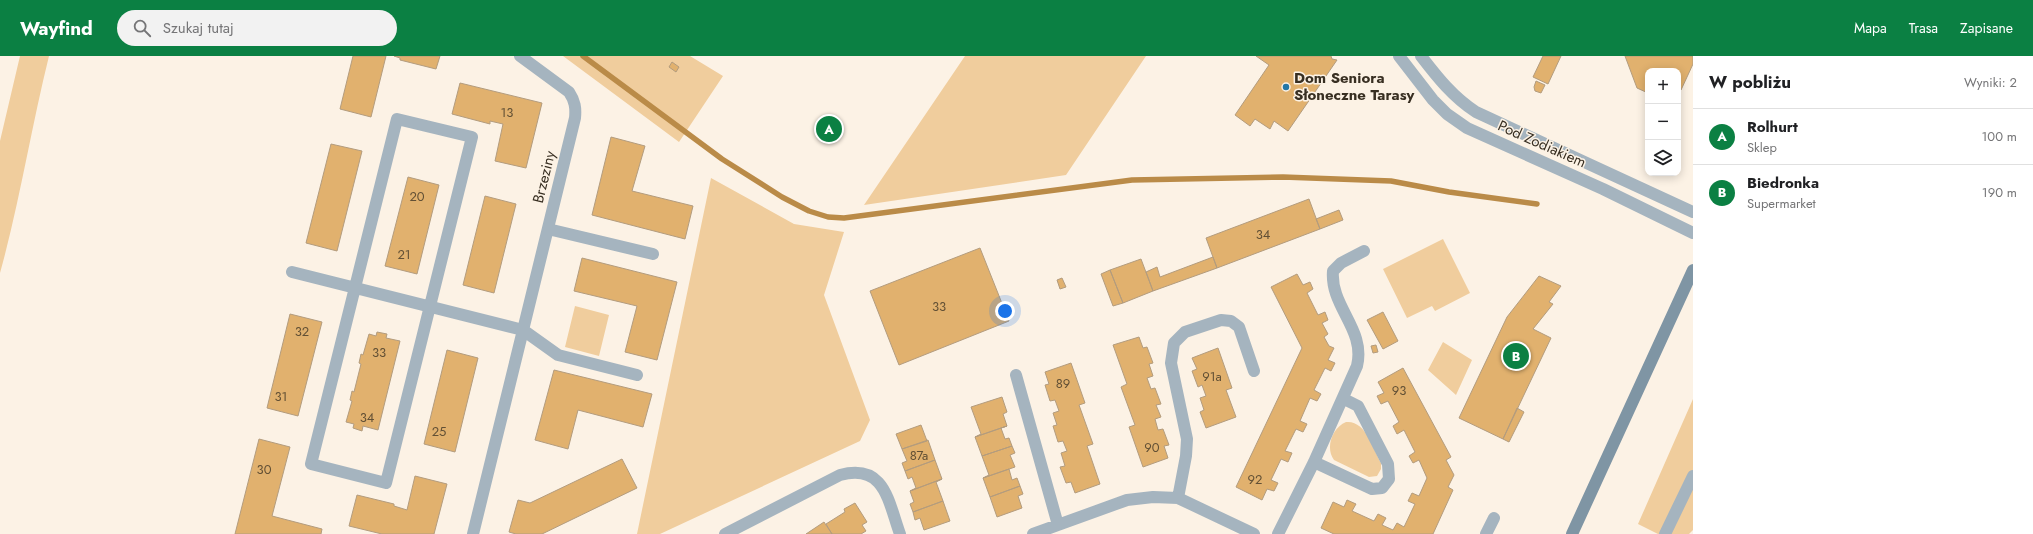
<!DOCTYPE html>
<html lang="pl">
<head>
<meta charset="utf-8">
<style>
  :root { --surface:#fff; --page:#f2f2f2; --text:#202124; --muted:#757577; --line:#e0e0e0; --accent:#0b8043 }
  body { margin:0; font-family:Jost,sans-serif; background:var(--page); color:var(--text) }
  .controls { position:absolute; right:12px; top:12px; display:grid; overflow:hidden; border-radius:8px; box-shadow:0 2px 10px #0003 }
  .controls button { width:36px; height:36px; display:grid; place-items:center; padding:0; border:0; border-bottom:1px solid var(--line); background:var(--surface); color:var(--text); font:20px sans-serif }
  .you { position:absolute; left:1005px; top:255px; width:14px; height:14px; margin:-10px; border:3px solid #fff; border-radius:50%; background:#1a73e8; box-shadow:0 0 0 6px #1a73e833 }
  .badge { display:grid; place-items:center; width:26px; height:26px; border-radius:50%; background:var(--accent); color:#fff; font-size:13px; font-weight:700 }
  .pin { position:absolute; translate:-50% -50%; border:2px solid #fff; box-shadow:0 1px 4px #0006 }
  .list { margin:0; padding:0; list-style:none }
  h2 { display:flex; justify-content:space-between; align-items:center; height:52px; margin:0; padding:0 16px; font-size:17px }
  h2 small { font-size:13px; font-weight:400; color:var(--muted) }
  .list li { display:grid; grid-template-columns:26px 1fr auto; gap:12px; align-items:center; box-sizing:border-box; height:56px; padding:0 16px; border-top:1px solid var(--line) }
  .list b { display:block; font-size:15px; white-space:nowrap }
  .list p { margin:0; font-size:13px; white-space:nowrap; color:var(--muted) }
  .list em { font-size:13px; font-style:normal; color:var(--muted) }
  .icon { flex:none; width:22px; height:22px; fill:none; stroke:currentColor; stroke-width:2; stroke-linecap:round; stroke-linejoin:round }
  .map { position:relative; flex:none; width:1693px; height:478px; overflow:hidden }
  header { display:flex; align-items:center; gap:24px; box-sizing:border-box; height:56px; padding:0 20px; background:var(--accent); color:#fff }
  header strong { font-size:19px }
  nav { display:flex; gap:22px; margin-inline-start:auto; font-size:14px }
  .search { width:280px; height:36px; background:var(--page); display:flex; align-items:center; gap:10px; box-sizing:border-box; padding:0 14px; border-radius:22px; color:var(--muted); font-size:15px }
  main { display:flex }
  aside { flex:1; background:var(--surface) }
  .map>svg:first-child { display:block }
  .green { fill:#f0cd9d }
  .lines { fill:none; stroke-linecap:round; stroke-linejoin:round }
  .stream { stroke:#ba8b48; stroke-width:5.5 }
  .building { fill:#e1b16e; stroke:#b39c7e }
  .street { stroke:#a5b4bf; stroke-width:12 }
  .secondary { stroke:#7f95a4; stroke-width:12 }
  .poi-dot { fill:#2377a7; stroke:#fcf2e5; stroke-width:1.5 }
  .labels { text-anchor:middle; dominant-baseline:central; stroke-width:3; stroke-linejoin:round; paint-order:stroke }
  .number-label { font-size:13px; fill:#625035 }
  .poi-label { font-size:15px; font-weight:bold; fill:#382f22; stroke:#fcf2e5; text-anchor:start }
  .street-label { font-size:15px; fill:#382f22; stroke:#fcf2e5 }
</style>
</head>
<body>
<header>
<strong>Wayfind</strong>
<div class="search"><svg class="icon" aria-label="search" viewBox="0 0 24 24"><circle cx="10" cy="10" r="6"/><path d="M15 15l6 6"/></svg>Szukaj tutaj</div>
<nav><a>Mapa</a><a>Trasa</a><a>Zapisane</a></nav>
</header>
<main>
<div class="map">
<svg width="1693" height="478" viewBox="0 0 1693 478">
  <rect width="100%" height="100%" fill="#fcf2e5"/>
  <!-- green -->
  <path class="green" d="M20,0H49C31,72 20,145 0,217V85Z
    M563,0H690L723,20L679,86Z
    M965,0H1146L1066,119L864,149Z
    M711,122L794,168L844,176L824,239L870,364L860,385L660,478H637Z
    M1443,183L1470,237L1435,255L1432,250L1407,262L1383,213Z
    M575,250L609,259L599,300L565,291Z
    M1443,286L1472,304L1456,339L1428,314Z
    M1693,343V474L1689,478H1658L1638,468Z
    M1346,366C1366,364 1373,393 1381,407V413L1377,420L1369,421L1334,404C1325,392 1332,372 1346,366Z"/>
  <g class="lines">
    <!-- stream -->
    <path class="stream" d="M583,0L722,103L782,141L809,155L828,161L844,162L1132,124L1283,121L1391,125L1449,136L1537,148"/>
  </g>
  <!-- building -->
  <path class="building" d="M353,0H386L371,61L340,53Z
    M394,0H440L436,13L400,4V2Z
    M1256,0H1331L1332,3L1337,4L1288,75L1274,65L1270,73L1255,63L1250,70L1235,59L1269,9Z
    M1543,0H1561L1548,28L1533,21Z
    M1625,0H1693V8L1681,34L1678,32V15H1648V37L1637,32Z
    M672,6L679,11L676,16L669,11Z
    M1536,25L1545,29L1541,37L1535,35L1534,31Z
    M460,27L542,47L526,112L495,105L503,68L490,65V68L452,58Z
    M611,81L645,90L632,135L693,150L685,183L592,159Z
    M331,88L362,95L337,195L306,187Z
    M408,121L439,129L417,218L385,210Z
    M485,140L516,148L494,237L463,229Z
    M1309,143L1320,173L1217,212L1206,182Z
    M1339,154L1343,164L1320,173L1316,163Z
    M980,192L1009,265L899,309L870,235Z
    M1213,201L1217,212L1153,235L1146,216L1157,211L1160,221Z
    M582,202L677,226L657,304L625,296L637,250L574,235Z
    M1141,203L1153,235L1123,247L1110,214Z
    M1110,214L1123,247L1113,250L1101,218Z
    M1297,218L1303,229L1310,226L1313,233L1307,237L1318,259L1325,256L1328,264L1322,267L1328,278L1324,281L1329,290L1334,292L1328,304L1335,307L1331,315L1325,312L1314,334L1321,338L1317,345L1310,342L1300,365L1307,368L1303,376L1296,373L1285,395L1292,397L1288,406L1281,403L1271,424L1278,427L1274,435L1267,433L1262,444L1236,431L1302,292L1271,231Z
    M1539,220L1561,230L1549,246L1553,248L1533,273L1551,282L1503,383L1459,362L1507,261Z
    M1062,222L1066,231L1060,233L1057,224Z
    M1383,256L1398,285L1383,293L1367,264Z
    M290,258L322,266L298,360L267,352Z
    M377,276L387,278L386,282L400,285L378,374L363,370L362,375L353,372L354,368L346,366L352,345L350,344L352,335L354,336L361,308L359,307L361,298L363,299L369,278L376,280Z
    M1139,281L1143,292L1147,291L1153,307L1149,308L1153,320L1147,322L1151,333L1155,332L1161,348L1156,349L1161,361L1155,363L1158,374L1163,373L1169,389L1164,390L1168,402L1143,411L1129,371L1135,369L1121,331L1127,328L1113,289Z
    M1376,289L1378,296L1373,297L1371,290Z
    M1218,292L1232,332L1226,334L1236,361L1206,372L1200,356L1204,354L1200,342L1206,340L1202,329L1198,331L1192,315L1197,313L1192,302Z
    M447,294L478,302L455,396L424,388Z
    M1071,307L1085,347L1079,349L1093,388L1087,390L1100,428L1075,437L1071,426L1066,427L1060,411L1065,410L1061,397L1067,395L1063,385L1058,386L1053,370L1057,369L1053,357L1059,355L1055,344L1050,345L1045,329L1049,328L1045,316Z
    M1403,312L1451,401L1446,404L1454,419L1448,431L1453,434L1433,478H1334L1321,472L1333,446L1344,451L1347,444L1356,448L1352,455L1374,465L1378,458L1386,462L1382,469L1393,474L1397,467L1404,471L1415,448L1408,445L1412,437L1419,440L1427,422L1419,404L1413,407L1409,400L1415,396L1404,374L1397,378L1393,370L1399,366L1388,345L1381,348L1377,340L1384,337L1378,326Z
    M554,314L652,338L643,371L578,354L568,393L535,384Z
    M1002,341L1007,356L1003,358L1007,370L975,381L981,378L971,351Z
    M1517,352L1524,356L1509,386L1503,383Z
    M921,369L927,385L902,393L896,378Z
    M1007,370L1001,372L1005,383L1009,382L1012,390L982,400L975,381Z
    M259,383L290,391L272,460L322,473L321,478H235Z
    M928,384L935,404L905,415L902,407L907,405L902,393Z
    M1012,390L1015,397L1010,399L1015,411L983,422L989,419L982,400Z
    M622,403L637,432L542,478H516L509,476L518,444L530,447Z
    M935,404L942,423L910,435L916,432L912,421L908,423L905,415Z
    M1009,413L1012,424L1017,422L1020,430L990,441L983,422Z
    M415,420L447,428L434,478H382L349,470L357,439L394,448V450L407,454Z
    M942,423L936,426L943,445L913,456L910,448L914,446L910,435Z
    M1020,430L1023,438L1018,440L1022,452L997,461L990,441Z
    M943,445L950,465L924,474L920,462L915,464L913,456Z
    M855,447L867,466L862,469L866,475L861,478H832L826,468L845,456L844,453Z
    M824,466L832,478H806Z"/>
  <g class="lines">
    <!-- street -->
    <path class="street" d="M1399,0L1433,44L1447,58L1467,72L1603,133L1693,177
      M1421,0C1438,22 1453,41 1476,56L1693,156
      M397,63L472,81L386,427L311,408Z
      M548,173L653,198
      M292,216L523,274L558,299L637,319
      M1016,319L1058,469
      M1314,406L1372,433L1382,432L1389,423L1388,408L1358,350L1344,343
      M1178,442L1186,400L1187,383L1171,307L1174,287L1185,276L1221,264L1231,265L1239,271L1254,315
      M473,478L575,62C576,52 575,45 569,36L520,0
      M725,478L840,419C885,407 888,445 900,478
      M1033,478L1127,444L1153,441L1178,442L1254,478
      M1278,478L1314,406L1357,310C1366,273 1330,251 1333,215L1341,207L1364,195
      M1486,478L1494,462
      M1665,478L1693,420"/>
    <!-- secondary -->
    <path class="secondary" d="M1572,478L1693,214"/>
  </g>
  <!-- markers -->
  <circle class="poi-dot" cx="1286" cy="31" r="4"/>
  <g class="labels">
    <!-- number labels -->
    <g class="number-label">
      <text x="507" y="56">13</text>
      <text x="417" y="140">20</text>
      <text x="1263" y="178">34</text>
      <text x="404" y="198">21</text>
      <text x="939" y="250">33</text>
      <text x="302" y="275">32</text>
      <text x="379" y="296">33</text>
      <text x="1212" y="320">91a</text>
      <text x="1063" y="327">89</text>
      <text x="1399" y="334">93</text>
      <text x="281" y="340">31</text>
      <text x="367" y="361">34</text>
      <text x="439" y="375">25</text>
      <text x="1152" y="391">90</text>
      <text x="919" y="399">87a</text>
      <text x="264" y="413">30</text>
      <text x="1255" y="423">92</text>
    </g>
    <!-- poi labels -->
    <g class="poi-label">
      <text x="1294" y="22">Dom Seniora<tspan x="1294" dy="17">Słoneczne Tarasy</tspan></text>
    </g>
    <!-- street labels -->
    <g class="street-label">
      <text transform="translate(1542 88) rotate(24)">Pod Zodiakiem</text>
      <text transform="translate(544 121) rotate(-76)">Brzeziny</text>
    </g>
  </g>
</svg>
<div class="controls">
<button>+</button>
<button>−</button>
<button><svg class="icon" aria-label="layers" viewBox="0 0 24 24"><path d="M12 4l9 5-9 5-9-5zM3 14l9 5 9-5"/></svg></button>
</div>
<div class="you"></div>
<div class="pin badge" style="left:829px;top:73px">A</div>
<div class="pin badge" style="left:1516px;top:300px">B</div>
</div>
<aside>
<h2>W pobliżu<small>Wyniki: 2</small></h2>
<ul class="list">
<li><span class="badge">A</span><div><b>Rolhurt</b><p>Sklep</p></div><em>100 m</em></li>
<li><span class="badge">B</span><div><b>Biedronka</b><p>Supermarket</p></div><em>190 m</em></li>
</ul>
</aside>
</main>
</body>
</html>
